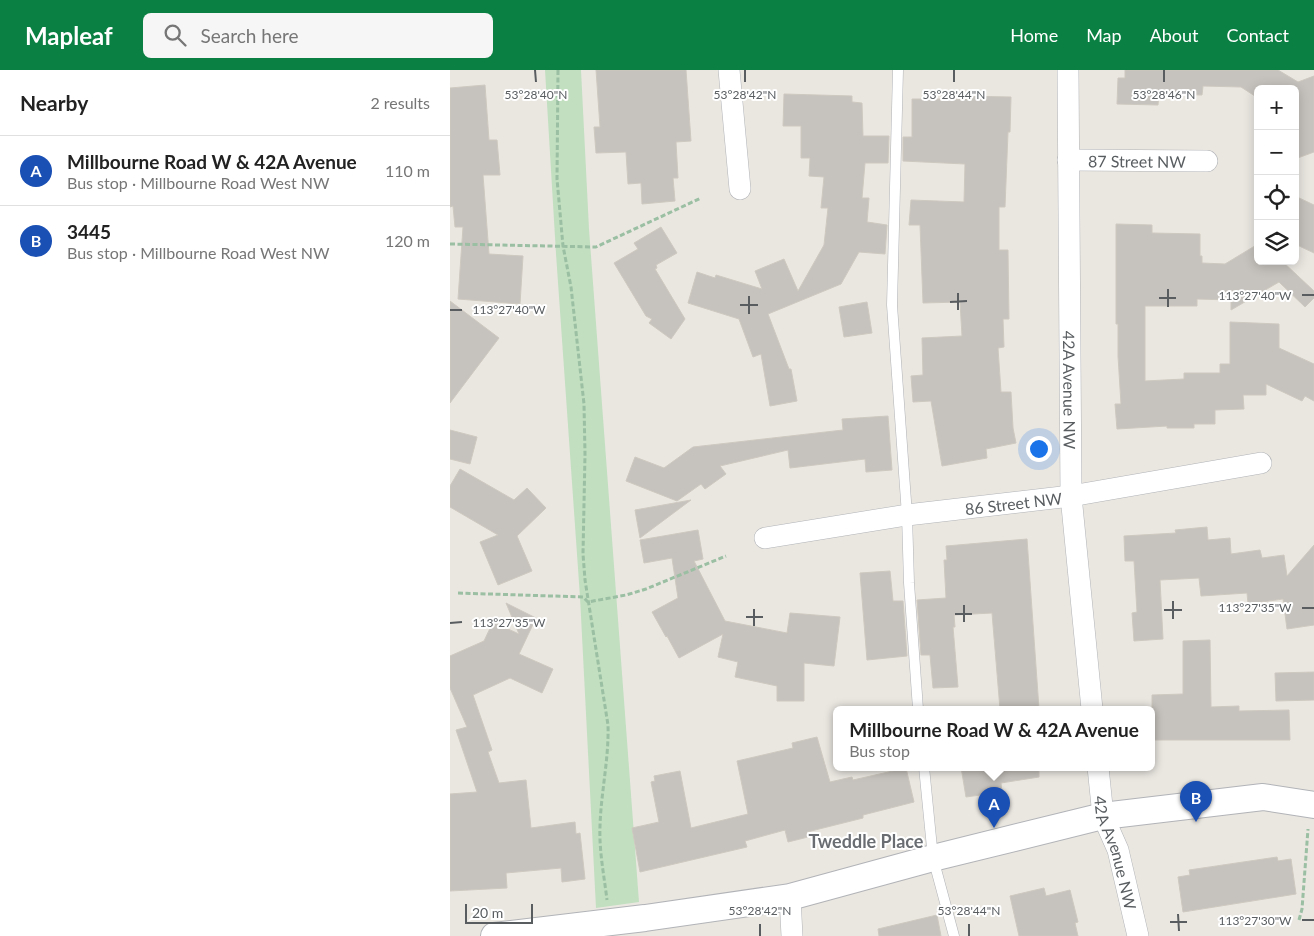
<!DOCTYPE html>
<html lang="en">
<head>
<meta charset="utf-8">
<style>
  :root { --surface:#fff; --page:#f6f6f6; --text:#222; --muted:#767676; --line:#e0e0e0; --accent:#0b8043 }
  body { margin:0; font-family:Lato,sans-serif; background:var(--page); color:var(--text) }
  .controls { position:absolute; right:15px; top:15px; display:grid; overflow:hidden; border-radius:8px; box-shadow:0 2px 12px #0003 }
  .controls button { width:45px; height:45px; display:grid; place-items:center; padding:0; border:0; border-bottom:1px solid var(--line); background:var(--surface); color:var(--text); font:25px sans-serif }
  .scale { position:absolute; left:15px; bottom:12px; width:68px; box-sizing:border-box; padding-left:5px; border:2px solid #595d60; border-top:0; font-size:14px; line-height:18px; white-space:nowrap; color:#595d60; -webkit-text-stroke:4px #fff; paint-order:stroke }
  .you { position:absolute; left:588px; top:378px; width:18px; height:18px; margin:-12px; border:4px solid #fff; border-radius:50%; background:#1a73e8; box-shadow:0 0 0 8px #1a73e833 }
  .badge { display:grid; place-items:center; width:32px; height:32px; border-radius:50%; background:var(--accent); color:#fff; font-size:16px; font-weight:700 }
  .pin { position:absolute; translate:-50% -41px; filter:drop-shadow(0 1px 2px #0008) }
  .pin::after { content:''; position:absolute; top:26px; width:18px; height:15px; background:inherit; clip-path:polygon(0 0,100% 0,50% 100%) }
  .popup { position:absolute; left:383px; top:636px; width:322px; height:65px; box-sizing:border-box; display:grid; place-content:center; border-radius:8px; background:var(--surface); filter:drop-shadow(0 1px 4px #0005); font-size:16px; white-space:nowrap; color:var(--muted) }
  .popup b { font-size:19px; color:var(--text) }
  .popup::after { content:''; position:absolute; left:50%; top:100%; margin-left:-10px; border:10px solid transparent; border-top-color:var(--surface) }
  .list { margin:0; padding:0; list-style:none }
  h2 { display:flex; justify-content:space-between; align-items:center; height:65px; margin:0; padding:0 20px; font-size:21px }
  h2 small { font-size:16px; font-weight:400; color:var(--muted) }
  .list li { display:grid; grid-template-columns:32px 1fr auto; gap:15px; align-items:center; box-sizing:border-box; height:70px; padding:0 20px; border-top:1px solid var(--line) }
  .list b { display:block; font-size:19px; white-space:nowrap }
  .list p { margin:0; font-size:16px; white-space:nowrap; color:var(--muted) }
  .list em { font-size:16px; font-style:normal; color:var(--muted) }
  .icon { flex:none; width:28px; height:28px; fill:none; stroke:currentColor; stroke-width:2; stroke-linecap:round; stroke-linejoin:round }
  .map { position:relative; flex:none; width:864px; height:866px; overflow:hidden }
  header { display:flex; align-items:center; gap:30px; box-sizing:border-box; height:70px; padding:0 25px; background:var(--accent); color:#fff }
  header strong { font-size:24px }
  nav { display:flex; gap:28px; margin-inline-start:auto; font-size:18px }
  .search { width:350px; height:45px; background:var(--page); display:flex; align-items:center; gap:12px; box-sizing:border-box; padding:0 18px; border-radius:8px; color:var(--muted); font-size:19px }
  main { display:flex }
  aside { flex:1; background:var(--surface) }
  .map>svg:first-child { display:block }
  .green { fill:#c2dfc0 }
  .building { fill:#c6c2bd; stroke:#cec9c0 }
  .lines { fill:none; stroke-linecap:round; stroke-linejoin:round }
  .service-casing { stroke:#b1b3b7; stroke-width:11 }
  .minor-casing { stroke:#b1b3b7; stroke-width:22 }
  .tertiary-casing { stroke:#b1b3b7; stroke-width:28 }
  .path { stroke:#9abfa2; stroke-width:3; stroke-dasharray:5 2.5; stroke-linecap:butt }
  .service { stroke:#fff; stroke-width:10 }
  .minor { stroke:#fff; stroke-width:21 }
  .tertiary { stroke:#fff; stroke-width:26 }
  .ticks { fill:none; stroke:#595d60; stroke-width:2 }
  .labels { text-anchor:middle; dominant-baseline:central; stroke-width:4; stroke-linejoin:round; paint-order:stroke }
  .street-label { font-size:16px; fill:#595d60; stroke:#fff }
  .neighbourhood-label { font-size:18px; font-weight:bold; fill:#6a6e72; stroke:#fff }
  .ticks-label { font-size:12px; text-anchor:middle; fill:#595d60; stroke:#fff; stroke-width:4; stroke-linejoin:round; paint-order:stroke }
</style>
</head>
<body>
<header>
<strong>Mapleaf</strong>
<div class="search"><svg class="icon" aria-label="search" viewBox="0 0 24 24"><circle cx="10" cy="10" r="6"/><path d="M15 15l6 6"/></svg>Search here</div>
<nav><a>Home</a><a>Map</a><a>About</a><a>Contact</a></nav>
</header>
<main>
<aside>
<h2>Nearby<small>2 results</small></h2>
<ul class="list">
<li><span class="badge" style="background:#1a4fb4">A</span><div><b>Millbourne Road W &amp; 42A Avenue</b><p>Bus stop · Millbourne Road West NW</p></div><em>110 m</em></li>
<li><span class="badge" style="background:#1a4fb4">B</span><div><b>3445</b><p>Bus stop · Millbourne Road West NW</p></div><em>120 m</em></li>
</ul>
</aside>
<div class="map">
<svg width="864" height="866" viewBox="0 0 864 866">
  <rect width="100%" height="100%" fill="#eae7e1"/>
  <!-- green -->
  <path class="green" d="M95,0H131L139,159L189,832L146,838L130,527L106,184Z"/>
  <!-- building -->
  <path class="building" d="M146,0H236L241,71L226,72L228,108H223L225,131L192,134L191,113L178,114L176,82L146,83L144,57H150Z
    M675,0H828L848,12L864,6V82L845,89V19H808V28L791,17L753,16L752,25L709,24L708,35L667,34L668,8H675Z
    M35,15L39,70H47L50,105H33L39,184L73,186L70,234L8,229L13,157H5L3,136L0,137V18Z
    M334,24L402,26V32L412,33L413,66H439L438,93H415L412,128H419L417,152L437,155L435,184L409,182L391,214L318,244L339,299H341L347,331L320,336L311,284L303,287L289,249L238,233L247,202L265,208L266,205L312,219L305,201L334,189L348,221L374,175L378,138H371L374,107L359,106L360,88H351V56H333Z
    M513,26L561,27L560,62H558L555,137H549V180H558L559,249H553L554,277L548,278L551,322H561L563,358L566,373L536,379L537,388L492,396L481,331L463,332L461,306L473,305L472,268L512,266L510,232L473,233L470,155H459L461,130L514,132L515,94L453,91V67H462V29H513Z
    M845,126L864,135V183L845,174Z
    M666,154L702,155V163L750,164V186H752V193L775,194L808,174V191H832L864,221V228L855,237L829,212L781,240V230L747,229V236H695V311L734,309V303H770V294H780V252L829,254V278L864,294V331L855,326L852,331L816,314V325H793L794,339L765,340V354H744V358H717V356L667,359L665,334H671L668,286V254H666Z
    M211,157L227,183L206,195L207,198L205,199L235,249L221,269L199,253L202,249L196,246L164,193L188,179L184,173Z
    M0,231L49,268L0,333Z
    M417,232L422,263L394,267L389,237Z
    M438,346L442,400L416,402L415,389L340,398L338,380L270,396L276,404L255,419L251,414L227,431L176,411L185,387L214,398L243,377L393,360L392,349Z
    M0,360L27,367L20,394L0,389Z
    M10,399L64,430L77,418L96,438L67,466L82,501L48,515L30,472L48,465L0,437V416Z
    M241,430L190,468L185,440Z
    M757,457L758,470L780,468L781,484L810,480L812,488L834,485L837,506L864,475V555L837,559L833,529L798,534L797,523L751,526L749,508L710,510L713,569L684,571L682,543L687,542L684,491H675L674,466L726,463L725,460Z
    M248,460L253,489L244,491L275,551L337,563L340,543L390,547L384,596L354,593V631H327V616L285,607L288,592L268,587L273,564L229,588L217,566L216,567L202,542L228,528L222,488L194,493L190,470Z
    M577,469L589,639H550L542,543L504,545L505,557H503L508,617L483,618L480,585H471L467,530L496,528L494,490H497L496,476Z
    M440,501L443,531H453L457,586L417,590L410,503Z
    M56,533L86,548L69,584L103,599L92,623L60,608L23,625L42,680L38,682L49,713L76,710L81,758L125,752L126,764L130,763L135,809L112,812L111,798L56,803L57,818L0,821V724L27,722L6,660L17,657L0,618V586L34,571L43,552L69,564Z
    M760,570L761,637L789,636V641L839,640L840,670H702V625L733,624V571Z
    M864,602V630L826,631L825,603Z
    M367,667L380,712L402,707L403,710L456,698L464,732L413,745V748L357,762L358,767L338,772L335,760L295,771L297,777L190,802L182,758L209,752L201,712L205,711L204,706L230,701L241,758L298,744L287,691L343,678L342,673Z
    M511,697H589V707L551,713L552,722L516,727Z
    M827,787L828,791L841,789L846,824L733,842L728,807L740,805L739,800Z
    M594,818L596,826L620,820L628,852L625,853L628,866H569L560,826Z
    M487,845L491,866H429L428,859Z"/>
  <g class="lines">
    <defs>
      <path id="service" d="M448,0L442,235L457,445L459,513L468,639
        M474,697L483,788L504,866"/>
      <g id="minor">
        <path d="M279,0L290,119"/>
        <path id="s1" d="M618,0L621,426L642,639"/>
        <path id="s2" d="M618,90L757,91"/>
        <path id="s3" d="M315,468L457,445L621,426L811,393"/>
        <path id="s4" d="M648,697L653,746L668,780L688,866"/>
        <path d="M340,827L342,866"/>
      </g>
      <path id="tertiary" d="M44,866L195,848L340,827L483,788L653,746L813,727L864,735"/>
    </defs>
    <!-- service casing -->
    <use href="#service" class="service-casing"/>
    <!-- minor casing -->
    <use href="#minor" class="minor-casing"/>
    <!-- tertiary casing -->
    <use href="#tertiary" class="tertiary-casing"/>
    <!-- path -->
    <path class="path" d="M108,0L107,109L113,176L121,217L134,334L135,384L133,484L135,510L158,655C159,689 151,722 150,756C149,781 154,805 157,830
      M0,174L146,177L251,128
      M8,523L133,527L138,532L176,525L196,519L276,486
      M849,850L852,839L858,759"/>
    <!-- service -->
    <use href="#service" class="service"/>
    <!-- minor -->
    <use href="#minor" class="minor"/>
    <!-- tertiary -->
    <use href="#tertiary" class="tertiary"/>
  </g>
  <!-- ticks -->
  <path class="ticks" d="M85,0L86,12M295,0V12M504,0V12M714,0V12M718,219V237M508,223V240M852,225H864M299,226V244M709,228H726M500,232L517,231M290,235H308M0,240H12M723,531V549M514,535V552M852,538H864M304,539V556M714,540H732M505,544H522M296,547H313M0,553L12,552M728,844L729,861M852,850H864M720,852H737M310,854V866M519,854V866"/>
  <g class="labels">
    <!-- street labels -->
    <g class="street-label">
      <text stroke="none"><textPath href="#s2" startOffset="69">87 Street NW</textPath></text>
      <text stroke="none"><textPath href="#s1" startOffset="320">42A Avenue NW</textPath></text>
      <text stroke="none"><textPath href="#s3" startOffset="251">86 Street NW</textPath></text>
      <text stroke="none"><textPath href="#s4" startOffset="88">42A Avenue NW</textPath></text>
    </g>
    <!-- neighbourhood labels -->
    <g class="neighbourhood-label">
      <text x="416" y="771">Tweddle Place</text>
    </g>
  </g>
  <g class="ticks-label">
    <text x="86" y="29">53°28'40"N</text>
    <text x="295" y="29">53°28'42"N</text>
    <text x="504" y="29">53°28'44"N</text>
    <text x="714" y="29">53°28'46"N</text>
    <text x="805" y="230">113°27'40"W</text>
    <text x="59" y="244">113°27'40"W</text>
    <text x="805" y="542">113°27'35"W</text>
    <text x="59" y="557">113°27'35"W</text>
    <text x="310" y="845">53°28'42"N</text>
    <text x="519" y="845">53°28'44"N</text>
    <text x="805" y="855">113°27'30"W</text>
  </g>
</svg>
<div class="controls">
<button>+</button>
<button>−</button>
<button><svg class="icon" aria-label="locate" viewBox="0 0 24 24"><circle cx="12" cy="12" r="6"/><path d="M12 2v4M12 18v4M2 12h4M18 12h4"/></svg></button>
<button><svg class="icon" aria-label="layers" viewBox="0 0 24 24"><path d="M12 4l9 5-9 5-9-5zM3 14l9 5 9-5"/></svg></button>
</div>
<div class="scale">20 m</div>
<div class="you"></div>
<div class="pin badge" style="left:544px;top:758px;background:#1a4fb4">A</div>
<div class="popup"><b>Millbourne Road W &amp; 42A Avenue</b>Bus stop</div>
<div class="pin badge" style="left:746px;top:752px;background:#1a4fb4">B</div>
</div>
</main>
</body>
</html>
